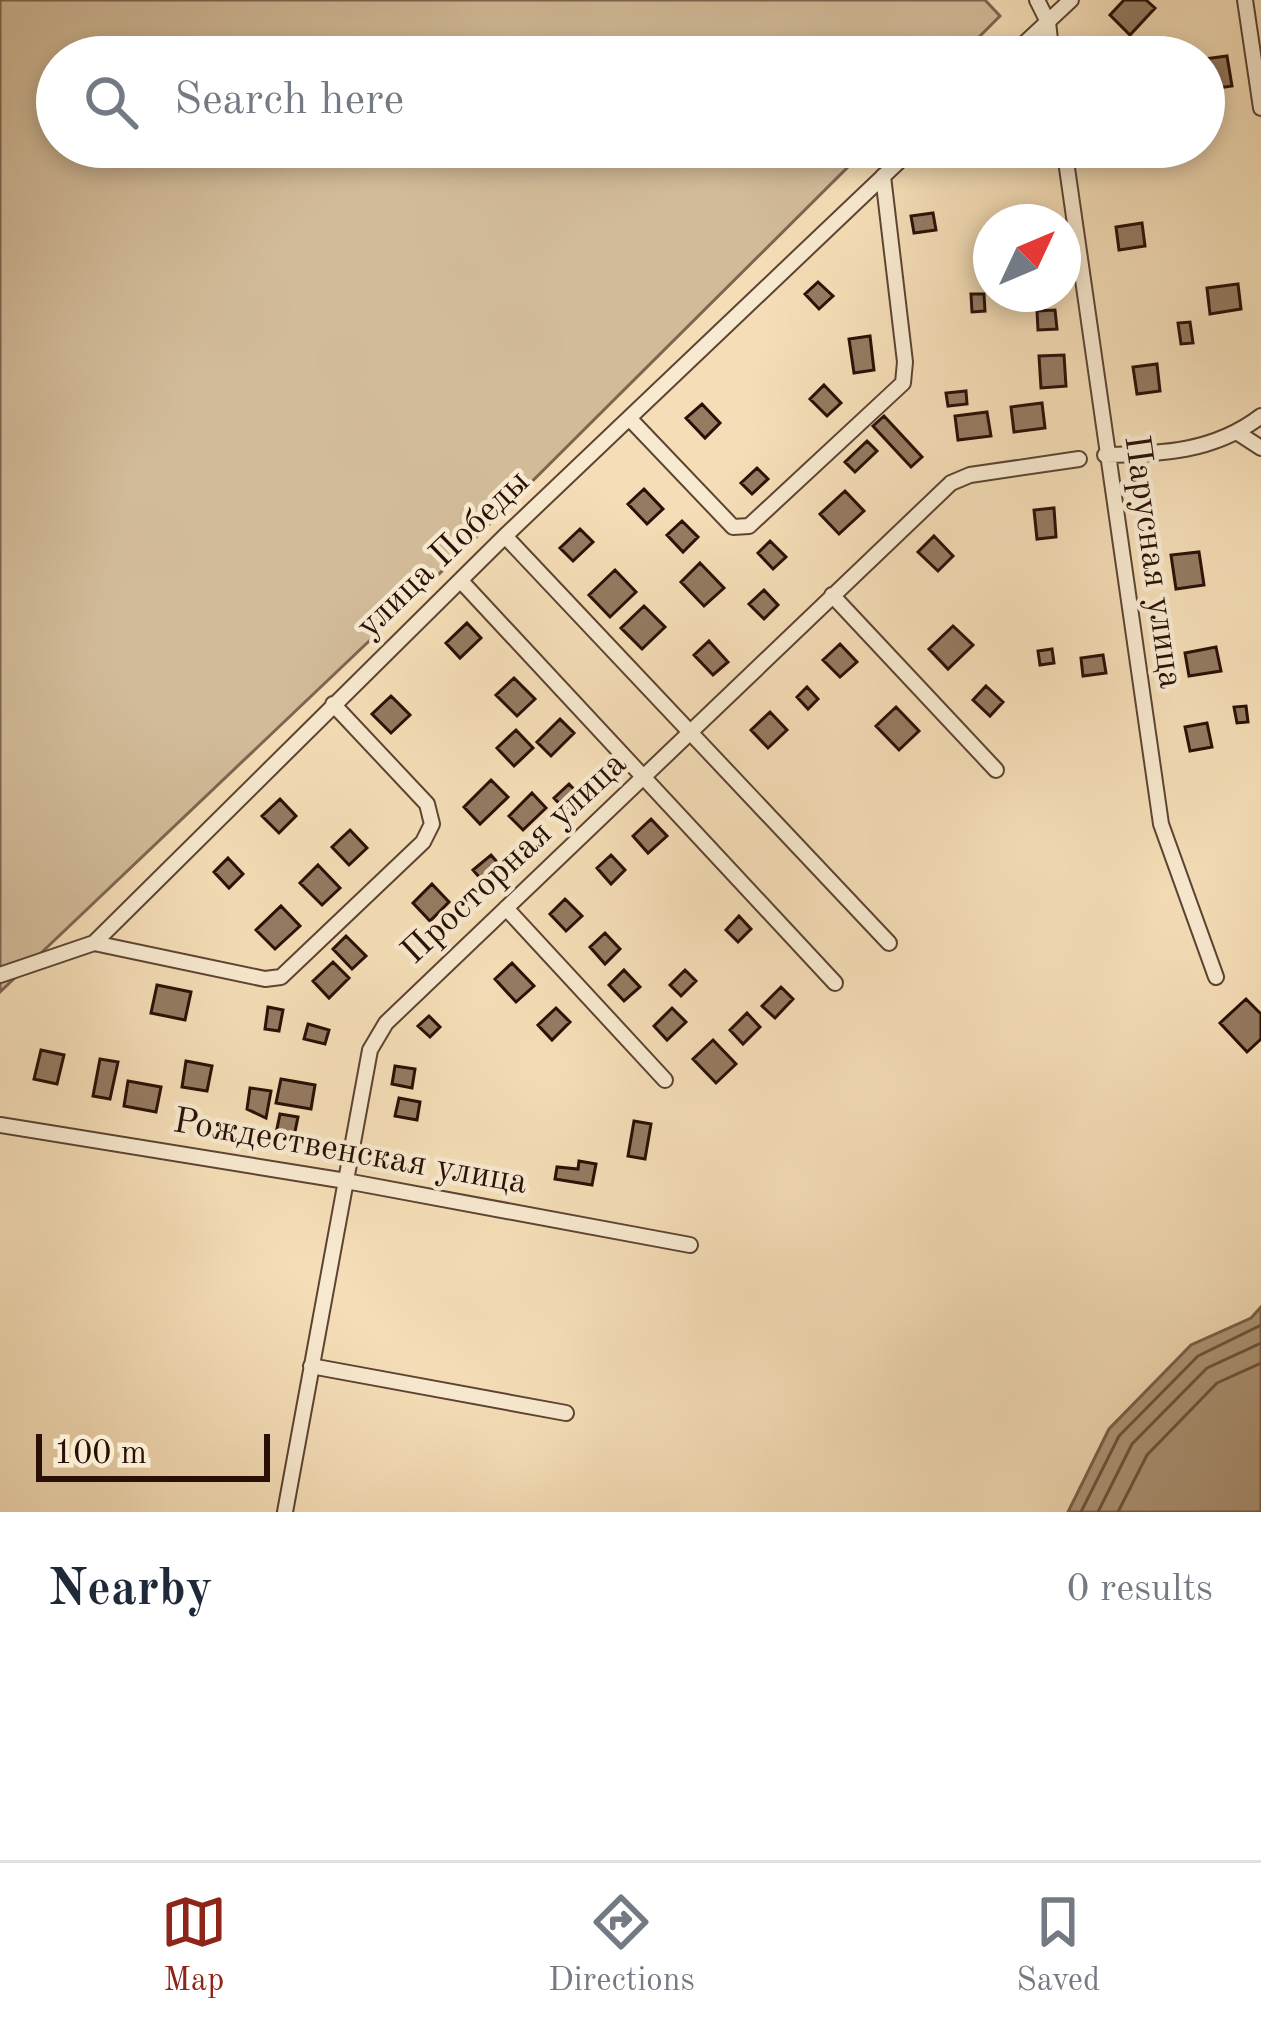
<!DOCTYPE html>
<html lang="en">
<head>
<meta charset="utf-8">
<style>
  :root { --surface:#fff; --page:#f6f6f7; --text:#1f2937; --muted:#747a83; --line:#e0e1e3; --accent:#8f2418 }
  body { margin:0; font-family:"Old Standard TT",serif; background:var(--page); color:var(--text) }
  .compass { position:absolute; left:973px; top:204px; width:108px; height:108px; border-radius:50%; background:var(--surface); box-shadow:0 6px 18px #0003; rotate:46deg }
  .scale { position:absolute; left:36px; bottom:30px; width:234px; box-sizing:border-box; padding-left:12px; border:6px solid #2a0f06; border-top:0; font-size:33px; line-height:42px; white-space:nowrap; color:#2a0f06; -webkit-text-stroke:9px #f8ead0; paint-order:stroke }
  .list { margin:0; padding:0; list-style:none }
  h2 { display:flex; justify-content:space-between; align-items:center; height:156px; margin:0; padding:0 48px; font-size:51px }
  h2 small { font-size:39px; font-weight:400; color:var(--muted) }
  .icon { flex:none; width:66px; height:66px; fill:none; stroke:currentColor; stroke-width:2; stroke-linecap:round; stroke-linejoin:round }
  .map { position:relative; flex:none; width:1261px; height:1512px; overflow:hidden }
  .search { position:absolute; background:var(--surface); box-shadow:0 6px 18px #0003; left:36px; right:36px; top:36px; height:132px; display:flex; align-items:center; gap:30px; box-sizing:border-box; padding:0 42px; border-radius:66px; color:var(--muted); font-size:45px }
  .sheet { height:348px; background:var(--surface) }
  nav { display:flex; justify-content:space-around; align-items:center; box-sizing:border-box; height:168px; border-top:3px solid var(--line); background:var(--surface); font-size:33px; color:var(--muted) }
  nav a { display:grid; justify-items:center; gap:6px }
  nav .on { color:var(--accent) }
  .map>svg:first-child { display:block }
  .green { fill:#d2bb99; stroke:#7e6550; stroke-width:3 }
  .water { fill:#b0987b; stroke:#7a614c; stroke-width:3 }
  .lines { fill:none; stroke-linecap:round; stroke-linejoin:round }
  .shore { stroke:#6d5440; stroke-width:3 }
  .building { fill:#947b62; stroke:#2a0f06; stroke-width:3 }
  .street-casing { stroke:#5d4332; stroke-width:18 }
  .street { stroke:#f8ead0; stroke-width:14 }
  .labels { text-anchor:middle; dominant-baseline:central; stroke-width:9; stroke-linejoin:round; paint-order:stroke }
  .street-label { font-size:36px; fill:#2a0f06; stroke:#f8ead0 }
</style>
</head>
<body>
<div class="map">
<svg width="1261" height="1512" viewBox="0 0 1261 1512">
  <rect width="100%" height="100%" fill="#f5deb7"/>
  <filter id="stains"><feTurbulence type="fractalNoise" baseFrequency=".00167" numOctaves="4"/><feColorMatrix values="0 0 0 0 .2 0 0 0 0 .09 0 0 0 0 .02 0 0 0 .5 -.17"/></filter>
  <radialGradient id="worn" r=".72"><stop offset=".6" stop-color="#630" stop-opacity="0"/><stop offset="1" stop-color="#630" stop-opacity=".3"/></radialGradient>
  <!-- green -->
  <path class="green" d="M0,0H985L1000,16L959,57H57V147H868L428,585L0,992Z"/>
  <!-- water -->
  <path class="water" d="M1261,1307V1512H1068L1109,1429L1191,1345L1251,1318Z"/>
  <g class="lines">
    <!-- shore -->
    <path class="shore" d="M1081,1512L1119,1436L1198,1356L1261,1325
      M1098,1512L1132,1444L1207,1368L1261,1343
      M1118,1512L1147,1455L1217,1383L1261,1363"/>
  </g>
  <!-- building -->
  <path class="building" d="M1124,0H1146L1155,8L1130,35L1110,15Z
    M1227,56L1232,86L1204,90V59Z
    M933,213L936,230L914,233L911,216Z
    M1142,223L1145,246L1119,250L1116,227Z
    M818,282L833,296L819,309L805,294Z
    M1238,284L1241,309L1210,314L1207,288Z
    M971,294H984L985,311L972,312Z
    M1055,310L1057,329L1038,330L1037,311Z
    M1190,322L1193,343L1181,344L1178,323Z
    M870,336L874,370L854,373L849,339Z
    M1064,355L1066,386L1041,388L1039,356Z
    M1157,364L1160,391L1137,394L1133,367Z
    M824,385L841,403L827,416L810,399Z
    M966,391L967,404L948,406L946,393Z
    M1042,403L1045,428L1014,432L1011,407Z
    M702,404L720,423L705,438L686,418Z
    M987,412L991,436L958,440L955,416Z
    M884,416L922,457L911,467L873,426Z
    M867,441L877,451L855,472L845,462Z
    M757,468L768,479L752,494L741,483Z
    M644,489L663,509L647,524L628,504Z
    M845,491L864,511L839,534L820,514Z
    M1054,508L1056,537L1037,539L1034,510Z
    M682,521L698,537L683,552L667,535Z
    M580,529L593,542L573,561L560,548Z
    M934,536L953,556L938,571L918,552Z
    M770,541L786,557L773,569L758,553Z
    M1199,552L1204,585L1176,589L1171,555Z
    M700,563L724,588L704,606L681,582Z
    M615,570L636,592L610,617L589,595Z
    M764,590L778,605L764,619L749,604Z
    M644,606L665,627L642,649L621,628Z
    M467,623L481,638L460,658L446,643Z
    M953,626L973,645L948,669L929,649Z
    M709,641L728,662L713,675L694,655Z
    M840,644L857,662L840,677L823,660Z
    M1216,647L1221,671L1189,676L1185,653Z
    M1052,649L1054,663L1040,665L1038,651Z
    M1103,655L1106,673L1083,676L1081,658Z
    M514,678L535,699L517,716L496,695Z
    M986,686L1003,702L990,716L973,700Z
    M807,687L818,699L808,709L797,697Z
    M391,696L410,715L391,733L372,714Z
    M1246,706L1248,722L1237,723L1234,707Z
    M896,707L919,731L899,750L876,726Z
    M770,712L787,730L768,748L751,730Z
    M560,719L574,733L551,756L537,742Z
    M1207,723L1212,747L1190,751L1185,727Z
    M516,730L533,748L514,766L497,748Z
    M491,780L508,797L480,824L464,807Z
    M569,784L584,800L569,814L554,798Z
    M532,793L546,808L523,830L509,816Z
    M280,799L296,816L279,833L262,816Z
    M651,819L667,836L648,853L633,836Z
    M350,830L367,848L349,865L332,847Z
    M491,855L503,869L486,885L473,870Z
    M611,855L625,870L611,884L597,868Z
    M228,858L243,874L229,888L214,872Z
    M318,865L340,888L322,905L300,883Z
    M432,884L449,902L430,921L413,903Z
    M565,899L582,916L566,931L550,914Z
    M281,906L300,926L275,949L256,930Z
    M739,916L751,929L738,942L726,930Z
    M605,933L620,949L605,964L590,947Z
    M346,936L366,956L352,969L333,949Z
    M333,962L349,978L329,998L313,981Z
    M512,963L534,986L516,1002L495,979Z
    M624,970L640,987L624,1001L609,985Z
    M685,970L696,981L681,996L670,985Z
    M157,985L191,992L185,1020L151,1013Z
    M781,987L793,999L775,1018L762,1006Z
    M1246,999L1261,1014V1039L1247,1052L1220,1023Z
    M268,1007L283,1010L279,1031L265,1029Z
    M556,1008L570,1022L552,1040L538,1025Z
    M672,1008L686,1022L667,1040L654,1026Z
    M747,1013L760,1027L743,1044L730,1030Z
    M429,1016L440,1027L430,1037L418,1026Z
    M308,1024L329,1030L325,1044L304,1039Z
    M713,1040L736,1064L716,1083L693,1059Z
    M41,1050L64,1055L57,1084L34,1079Z
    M100,1059L118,1062L110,1099L93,1096Z
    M186,1061L212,1066L207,1091L182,1087Z
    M395,1066L415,1069L412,1088L392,1084Z
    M281,1079L315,1085L311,1109L276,1103Z
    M128,1081L161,1087L156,1112L124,1106Z
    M250,1088L271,1091L266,1118L247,1109Z
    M399,1098L420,1102L417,1120L395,1116Z
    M280,1114L298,1117L292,1146L274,1143Z
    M634,1121L651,1124L645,1159L628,1156Z
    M579,1161L596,1164L592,1185L555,1179L557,1167L578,1169Z"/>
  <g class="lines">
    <defs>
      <path id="street" d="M1037,0L1048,22L1052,57
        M1245,0L1261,108
        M1010,57L1071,0
        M1064,147L1161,824L1216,977
        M630,419L733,527L749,526L903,383L905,362L883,176
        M1238,433L1261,448
        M1105,455C1162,454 1214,452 1261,416
        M505,536L889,943
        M461,581L835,983
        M832,595L996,770
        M506,908L665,1080
        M94,943L265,979L281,977L423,842L432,824L427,804L333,704
        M0,975L94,943L505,536L914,147
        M0,1125L346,1181L690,1245
        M311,1366L566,1413
        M285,1512L370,1050L386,1023L951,483L970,475L1079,459"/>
    </defs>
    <!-- street casing -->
    <use href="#street" class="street-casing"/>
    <!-- street -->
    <use href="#street" class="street"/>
  </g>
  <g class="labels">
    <!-- street labels -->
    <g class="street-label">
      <text transform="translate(444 555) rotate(-44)">улица Победы</text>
      <text transform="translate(1152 562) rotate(82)">Парусная улица</text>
      <text transform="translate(515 859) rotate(-43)">Просторная улица</text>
      <text transform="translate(350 1153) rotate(10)">Рождественская улица</text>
    </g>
  </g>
  <rect width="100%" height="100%" filter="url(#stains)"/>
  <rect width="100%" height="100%" fill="url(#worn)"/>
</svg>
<svg class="compass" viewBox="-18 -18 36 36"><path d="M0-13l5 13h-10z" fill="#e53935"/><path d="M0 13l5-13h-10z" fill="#747a83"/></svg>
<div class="scale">100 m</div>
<div class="search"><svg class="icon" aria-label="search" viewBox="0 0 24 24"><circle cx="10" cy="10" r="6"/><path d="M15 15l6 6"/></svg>Search here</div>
</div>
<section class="sheet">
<h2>Nearby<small>0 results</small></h2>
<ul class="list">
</ul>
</section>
<nav>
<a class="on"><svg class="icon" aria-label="map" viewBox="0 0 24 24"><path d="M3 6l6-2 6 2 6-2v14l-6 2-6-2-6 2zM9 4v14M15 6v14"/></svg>Map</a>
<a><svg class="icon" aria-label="directions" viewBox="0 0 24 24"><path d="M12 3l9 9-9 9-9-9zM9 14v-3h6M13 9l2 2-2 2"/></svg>Directions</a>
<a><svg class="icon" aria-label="saved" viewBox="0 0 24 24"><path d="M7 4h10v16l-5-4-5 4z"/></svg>Saved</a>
</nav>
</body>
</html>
